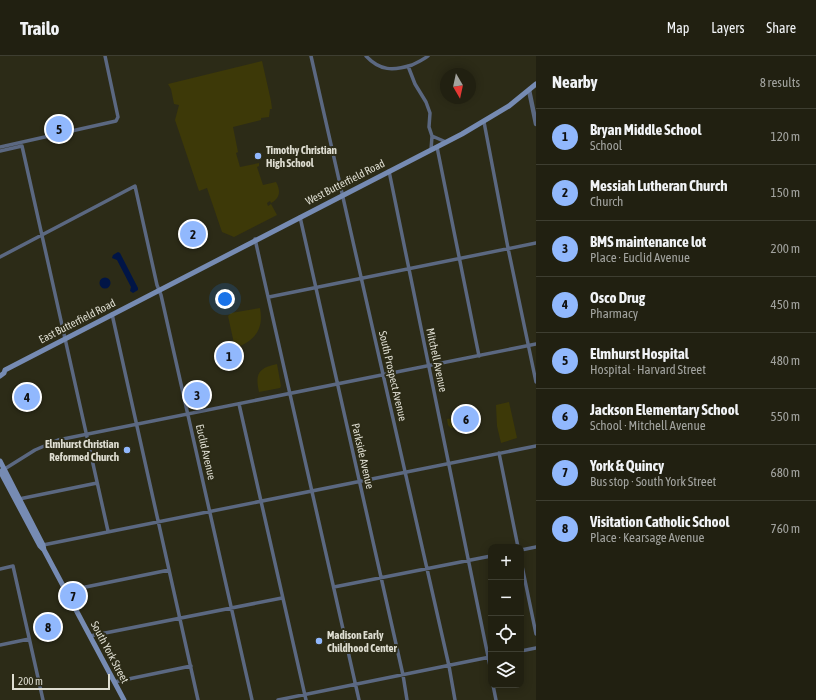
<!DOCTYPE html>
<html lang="en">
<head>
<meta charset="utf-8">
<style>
  :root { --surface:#212011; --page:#29281a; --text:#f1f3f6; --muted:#a2a39f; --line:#3e3e31; --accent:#91b8fd }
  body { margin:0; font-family:"Asap Condensed",sans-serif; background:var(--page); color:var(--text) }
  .controls { position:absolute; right:12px; bottom:12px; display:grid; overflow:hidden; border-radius:8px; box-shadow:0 2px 10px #0003 }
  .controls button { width:36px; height:36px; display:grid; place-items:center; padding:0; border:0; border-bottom:1px solid var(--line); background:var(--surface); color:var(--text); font:20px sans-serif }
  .compass { position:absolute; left:440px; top:12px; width:36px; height:36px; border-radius:50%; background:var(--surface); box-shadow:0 2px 10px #0003; rotate:171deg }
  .scale { position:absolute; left:12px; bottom:10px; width:98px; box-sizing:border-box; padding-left:4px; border:2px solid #deddd1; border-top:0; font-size:11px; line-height:14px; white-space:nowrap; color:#deddd1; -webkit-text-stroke:3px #2c2b17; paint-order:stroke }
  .you { position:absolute; left:225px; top:243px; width:14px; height:14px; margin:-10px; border:3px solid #fff; border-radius:50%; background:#1a73e8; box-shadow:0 0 0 6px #1a73e833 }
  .badge { display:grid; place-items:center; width:26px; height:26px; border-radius:50%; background:var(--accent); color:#111; font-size:13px; font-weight:700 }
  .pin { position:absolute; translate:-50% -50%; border:2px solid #fff; box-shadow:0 1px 4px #0006 }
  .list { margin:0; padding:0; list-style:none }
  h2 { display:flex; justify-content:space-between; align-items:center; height:52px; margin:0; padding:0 16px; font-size:17px }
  h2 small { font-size:13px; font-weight:400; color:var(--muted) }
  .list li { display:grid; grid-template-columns:26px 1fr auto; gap:12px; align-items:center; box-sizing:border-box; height:56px; padding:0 16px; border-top:1px solid var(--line) }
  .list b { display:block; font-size:15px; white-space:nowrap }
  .list p { margin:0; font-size:13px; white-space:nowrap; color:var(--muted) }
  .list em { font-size:13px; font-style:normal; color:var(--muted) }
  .icon { flex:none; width:22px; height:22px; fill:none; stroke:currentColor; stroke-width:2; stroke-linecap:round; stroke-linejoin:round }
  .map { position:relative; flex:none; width:536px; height:644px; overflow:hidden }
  header { display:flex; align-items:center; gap:24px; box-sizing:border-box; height:56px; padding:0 20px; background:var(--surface); border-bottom:1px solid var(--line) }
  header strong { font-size:19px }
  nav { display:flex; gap:22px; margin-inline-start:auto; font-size:14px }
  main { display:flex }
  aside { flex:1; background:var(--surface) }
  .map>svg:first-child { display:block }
  .green { fill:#3d3908 }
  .water { fill:#011546 }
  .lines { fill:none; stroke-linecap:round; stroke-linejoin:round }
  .minor { stroke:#5b6881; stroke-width:3.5 }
  .tertiary { stroke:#5b6881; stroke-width:4.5 }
  .secondary { stroke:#768bb3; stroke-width:5 }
  .poi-dot { fill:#91b8fd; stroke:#2c2b17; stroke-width:1.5 }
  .labels { text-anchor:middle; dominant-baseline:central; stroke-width:4; stroke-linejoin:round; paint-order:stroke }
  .poi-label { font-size:11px; font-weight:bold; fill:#deddd1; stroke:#2c2b17; text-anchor:start }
  .street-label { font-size:11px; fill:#deddd1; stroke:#2c2b17 }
</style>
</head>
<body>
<header>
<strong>Trailo</strong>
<nav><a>Map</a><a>Layers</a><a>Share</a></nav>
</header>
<main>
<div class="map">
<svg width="536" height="644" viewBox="0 0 536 644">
  <rect width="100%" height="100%" fill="#2c2b17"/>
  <!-- green -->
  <path class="green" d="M262,5L271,45L272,53H270L269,61L261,62V64L233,71L238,96L236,97L240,111L259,107V110L257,111L263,129L276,126C281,135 280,142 271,147L270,145L267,147L268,150L271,148L277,159L234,181L222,176L207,132L199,135L175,64L179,49L174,48L171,33L168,28Z
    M260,252C264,273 255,285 235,292L228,260L231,257Z
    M277,308L281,330L280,332L259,336C255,318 258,312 277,308Z
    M509,346L517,382L501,387L497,370L496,349Z
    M454,362L456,372H451L448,369L447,363Z"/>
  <!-- water -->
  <path class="water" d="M118,196L120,197L138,232V234L133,237L130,235L131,231L117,204L112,202L113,199Z
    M99.5 227a5.5 5.5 0 1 1 11 0a5.5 5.5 0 1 1-11 0Z"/>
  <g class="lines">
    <!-- minor -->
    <path class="minor" d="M311,0L449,610L455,644
      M366,0C380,15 393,15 412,9C418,6 423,4 428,0
      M408,10L415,28L426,46L430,57L429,71L432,80L431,94
      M484,66L508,192L536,326
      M432,80L446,86
      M0,91L116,65L118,61L105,0
      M437,91L479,300
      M0,95L22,90L108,475
      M389,115L491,615
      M300,161L403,619L407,644
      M255,183L359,644
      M0,201L135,130L157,229L161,239L252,644
      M269,241L536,187
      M112,258L198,644
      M239,348L306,644
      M499,397L518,491
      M3,414L35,394L58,384L536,288
      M19,443L97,427
      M43,489L536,390
      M521,494L536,491
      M521,505L536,578
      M0,513L13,510L43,644
      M334,531L491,500
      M66,535L169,514
      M90,580L282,542
      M0,589L29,583
      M521,595L536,592
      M114,626L191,610
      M493,629L496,644
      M278,644L490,601"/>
    <!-- tertiary -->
    <path class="tertiary" d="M529,34L536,68"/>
    <!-- secondary -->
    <path class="secondary" d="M0,320L4,317L5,314L462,78L509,50L536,28
      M0,405L43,489L44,494L124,644
      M0,415L40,490L43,493"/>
  </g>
  <!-- markers -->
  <g class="poi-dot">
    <circle cx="258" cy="100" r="4"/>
    <circle cx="127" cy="394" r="4"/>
    <circle cx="319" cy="585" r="4"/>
  </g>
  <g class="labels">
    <!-- poi labels -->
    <g class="poi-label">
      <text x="266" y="94">Timothy Christian<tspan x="266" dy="13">High School</tspan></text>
      <text x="119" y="388" text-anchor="end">Elmhurst Christian<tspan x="119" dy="13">Reformed Church</tspan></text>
      <text x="327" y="579">Madison Early<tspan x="327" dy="13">Childhood Center</tspan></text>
    </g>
    <!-- street labels -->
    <g class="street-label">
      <text transform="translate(345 126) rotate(-27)">West Butterfield Road</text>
      <text transform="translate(77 265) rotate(-27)">East Butterfield Road</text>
      <text transform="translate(437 304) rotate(78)">Mitchell Avenue</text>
      <text transform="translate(393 320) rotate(77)">South Prospect Avenue</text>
      <text transform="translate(206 396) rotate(77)">Euclid Avenue</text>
      <text transform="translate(363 400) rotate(77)">Parkside Avenue</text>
      <text transform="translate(110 596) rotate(62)">South York Street</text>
    </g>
  </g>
</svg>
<div class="controls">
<button>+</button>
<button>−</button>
<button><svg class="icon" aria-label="locate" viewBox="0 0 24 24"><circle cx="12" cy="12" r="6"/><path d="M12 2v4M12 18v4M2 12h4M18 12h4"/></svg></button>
<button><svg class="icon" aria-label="layers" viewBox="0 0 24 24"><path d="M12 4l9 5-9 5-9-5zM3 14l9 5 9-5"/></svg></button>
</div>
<svg class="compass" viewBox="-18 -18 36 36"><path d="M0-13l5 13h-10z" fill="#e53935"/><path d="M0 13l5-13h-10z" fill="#a2a39f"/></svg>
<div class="scale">200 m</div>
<div class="you"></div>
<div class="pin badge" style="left:229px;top:300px">1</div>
<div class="pin badge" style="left:193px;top:178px">2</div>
<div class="pin badge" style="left:197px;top:339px">3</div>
<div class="pin badge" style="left:27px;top:341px">4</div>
<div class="pin badge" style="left:59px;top:73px">5</div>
<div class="pin badge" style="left:466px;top:363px">6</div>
<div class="pin badge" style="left:73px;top:540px">7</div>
<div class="pin badge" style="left:48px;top:571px">8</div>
</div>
<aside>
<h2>Nearby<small>8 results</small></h2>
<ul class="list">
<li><span class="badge">1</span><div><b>Bryan Middle School</b><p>School</p></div><em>120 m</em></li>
<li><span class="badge">2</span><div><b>Messiah Lutheran Church</b><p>Church</p></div><em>150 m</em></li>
<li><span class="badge">3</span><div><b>BMS maintenance lot</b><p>Place · Euclid Avenue</p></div><em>200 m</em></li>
<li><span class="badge">4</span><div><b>Osco Drug</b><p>Pharmacy</p></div><em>450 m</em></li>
<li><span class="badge">5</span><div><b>Elmhurst Hospital</b><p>Hospital · Harvard Street</p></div><em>480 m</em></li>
<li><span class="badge">6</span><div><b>Jackson Elementary School</b><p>School · Mitchell Avenue</p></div><em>550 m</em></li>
<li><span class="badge">7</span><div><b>York &amp; Quincy</b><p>Bus stop · South York Street</p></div><em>680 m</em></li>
<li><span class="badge">8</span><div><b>Visitation Catholic School</b><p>Place · Kearsage Avenue</p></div><em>760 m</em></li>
</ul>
</aside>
</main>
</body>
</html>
